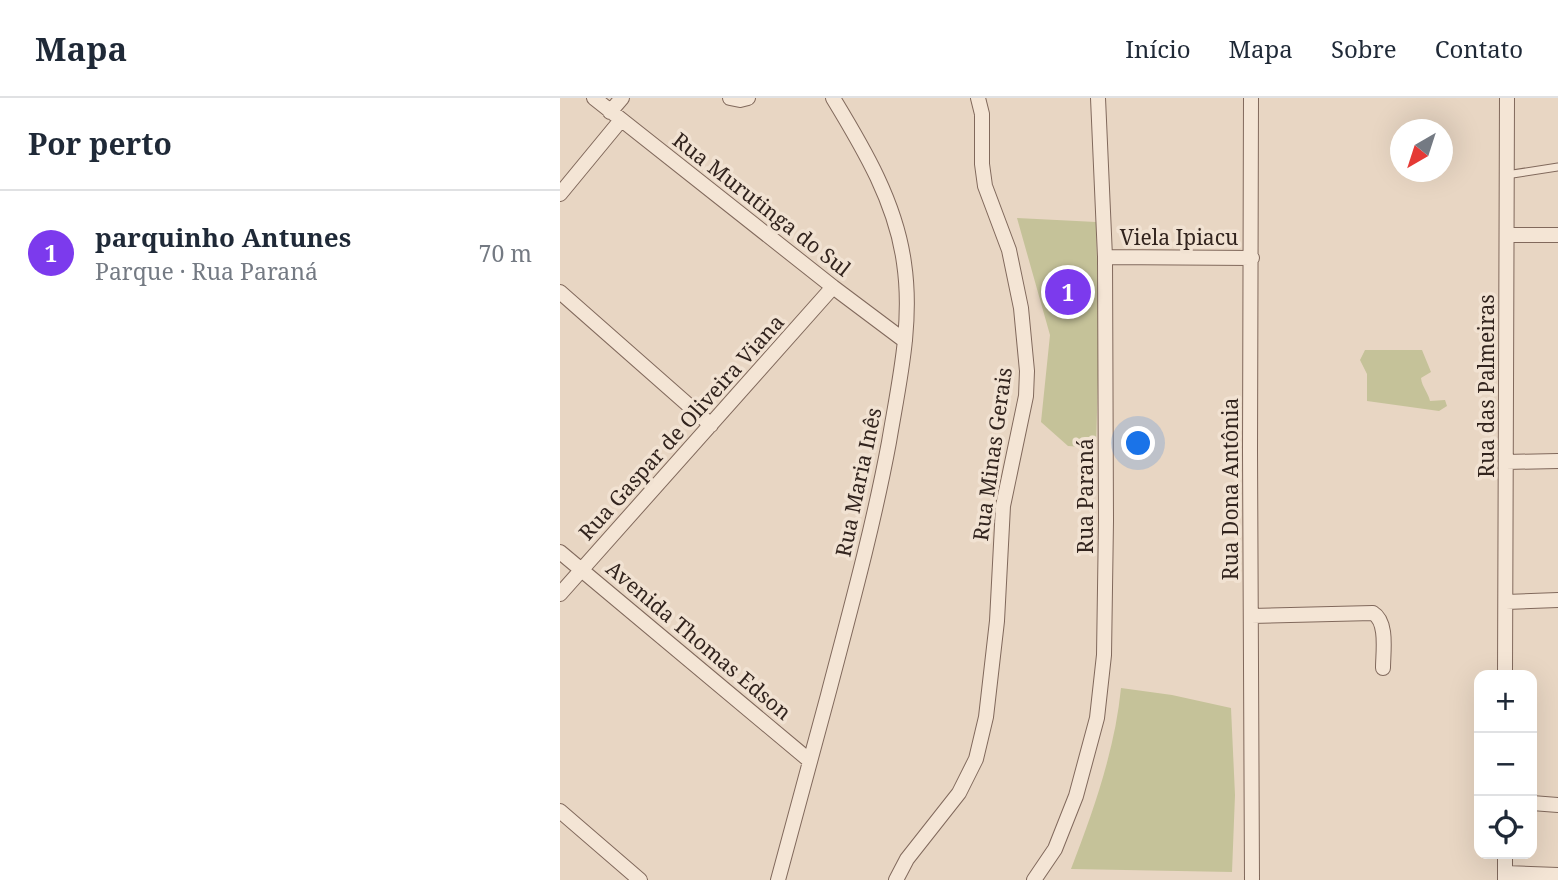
<!DOCTYPE html>
<html lang="pt">
<head>
<meta charset="utf-8">
<style>
  :root { --surface:#fff; --page:#f2f2f3; --text:#1f2937; --muted:#747a83; --line:#e0e1e3; --accent:#7c3aed }
  body { margin:0; font-family:"Noto Serif",serif; background:var(--page); color:var(--text) }
  .controls { position:absolute; right:21px; bottom:21px; display:grid; overflow:hidden; border-radius:14px; box-shadow:0 7px 28px #0002 }
  .controls button { width:63px; height:63px; display:grid; place-items:center; padding:0; border:0; border-bottom:2px solid var(--line); background:var(--surface); color:var(--text); font:35px sans-serif }
  .compass { position:absolute; left:830px; top:21px; width:63px; height:63px; border-radius:50%; background:var(--surface); box-shadow:0 7px 28px #0002; rotate:219deg }
  .you { position:absolute; left:579px; top:346px; width:24px; height:24px; margin:-18px; border:5px solid #fff; border-radius:50%; background:#1a73e8; box-shadow:0 0 0 10px #1a73e833 }
  .badge { display:grid; place-items:center; width:46px; height:46px; border-radius:50%; background:var(--accent); color:#fff; font-size:23px; font-weight:700 }
  .pin { position:absolute; translate:-50% -50%; border:4px solid #fff; box-shadow:0 2px 7px #0006 }
  .list { margin:0; padding:0; list-style:none }
  h2 { display:flex; justify-content:space-between; align-items:center; height:91px; margin:0; padding:0 28px; font-size:30px }
  h2 small { font-size:23px; font-weight:400; color:var(--muted) }
  .list li { display:grid; grid-template-columns:46px 1fr auto; gap:21px; align-items:center; box-sizing:border-box; height:126px; padding:0 28px; border-top:2px solid var(--line) }
  .list b { display:block; font-size:26px; white-space:nowrap }
  .list p { margin:0; font-size:23px; white-space:nowrap; color:var(--muted) }
  .list em { font-size:23px; font-style:normal; color:var(--muted) }
  .icon { flex:none; width:38px; height:38px; fill:none; stroke:currentColor; stroke-width:2; stroke-linecap:round; stroke-linejoin:round }
  .map { position:relative; flex:none; width:998px; height:782px; overflow:hidden }
  header { display:flex; align-items:center; gap:42px; box-sizing:border-box; height:98px; padding:0 35px; background:var(--surface); border-bottom:2px solid var(--line) }
  header strong { font-size:33px }
  nav { display:flex; gap:38px; margin-inline-start:auto; font-size:24px }
  main { display:flex }
  aside { flex:1; background:var(--surface) }
  .map>svg:first-child { display:block }
  .green { fill:#c5c299 }
  .lines { fill:none; stroke-linecap:round; stroke-linejoin:round }
  .service-casing { stroke:#81695c; stroke-width:9 }
  .minor-casing { stroke:#81695c; stroke-width:16 }
  .service { stroke:#f4e5d5; stroke-width:7 }
  .minor { stroke:#f4e5d5; stroke-width:14 }
  .labels { text-anchor:middle; dominant-baseline:central; stroke-width:7; stroke-linejoin:round; paint-order:stroke }
  .street-label { font-size:21px; fill:#32241e; stroke:#f1e2d2 }
</style>
</head>
<body>
<header>
<strong>Mapa</strong>
<nav><a>Início</a><a>Mapa</a><a>Sobre</a><a>Contato</a></nav>
</header>
<main>
<aside>
<h2>Por perto<small></small></h2>
<ul class="list">
<li><span class="badge">1</span><div><b>parquinho Antunes</b><p>Parque · Rua Paraná</p></div><em>70 m</em></li>
</ul>
</aside>
<div class="map">
<svg width="998" height="782" viewBox="0 0 998 782">
  <rect width="100%" height="100%" fill="#e8d6c3"/>
  <!-- green -->
  <path class="green" d="M457,120L536,124L539,242L536,350L508,348L481,324L490,237Z
    M805,252H862L871,274L861,280C862,289 868,294 870,303L885,302L887,308L879,313L807,303V276L800,262Z
    M561,590L612,597L671,610L675,697L672,774L511,771C533,714 555,652 561,590Z"/>
  <g class="lines">
    <defs>
      <path id="service" d="M946,77L998,69"/>
      <path id="minor" d="M34,0L273,189L345,243
        M170,0L180,2L188,0
        M691,0L690,353L692,782
        M50,14L62,0
        M0,96L61,22
        M948,137H998
        M545,159L692,160
        M0,194L151,327
        M946,364L998,363
        M0,454L250,663
        M0,496L273,189
        M946,504L998,502
        M691,518L813,515C828,524 823,554 823,570
        M945,577L947,0
        M972,705L998,707
        M0,713L80,782
        M945,775L998,777
        M218,782C235,720 251,659 268,597C290,513 313,430 329,344C339,284 353,225 344,165C336,105 304,51 273,0
        M336,782L347,761L399,695L416,661L426,619L437,523L443,408L466,298L467,273L461,210L449,152L425,88L422,66V16L418,0
        M474,782L495,751L516,698L537,620L544,557L546,423L545,159L538,0
        M945,782V756"/>
    </defs>
    <!-- service casing -->
    <use href="#service" class="service-casing"/>
    <!-- minor casing -->
    <use href="#minor" class="minor-casing"/>
    <!-- service -->
    <use href="#service" class="service"/>
    <!-- minor -->
    <use href="#minor" class="minor"/>
  </g>
  <g class="labels">
    <!-- street labels -->
    <g class="street-label">
      <text transform="translate(202 106) rotate(38)">Rua Murutinga do Sul</text>
      <text x="619" y="139">Viela Ipiacu</text>
      <text transform="translate(926 288) rotate(-90)">Rua das Palmeiras</text>
      <text transform="translate(121 329) rotate(-48)">Rua Gaspar de Oliveira Viana</text>
      <text transform="translate(432 356) rotate(-82)">Rua Minas Gerais</text>
      <text transform="translate(298 384) rotate(-78)">Rua Maria Inês</text>
      <text transform="translate(670 391) rotate(-90)">Rua Dona Antônia</text>
      <text transform="translate(525 398) rotate(-90)">Rua Paraná</text>
      <text transform="translate(139 542) rotate(40)">Avenida Thomas Edson</text>
    </g>
  </g>
</svg>
<div class="controls">
<button>+</button>
<button>−</button>
<button><svg class="icon" aria-label="locate" viewBox="0 0 24 24"><circle cx="12" cy="12" r="6"/><path d="M12 2v4M12 18v4M2 12h4M18 12h4"/></svg></button>
</div>
<svg class="compass" viewBox="-18 -18 36 36"><path d="M0-13l5 13h-10z" fill="#e53935"/><path d="M0 13l5-13h-10z" fill="#747a83"/></svg>
<div class="you"></div>
<div class="pin badge" style="left:508px;top:194px">1</div>
</div>
</main>
</body>
</html>
